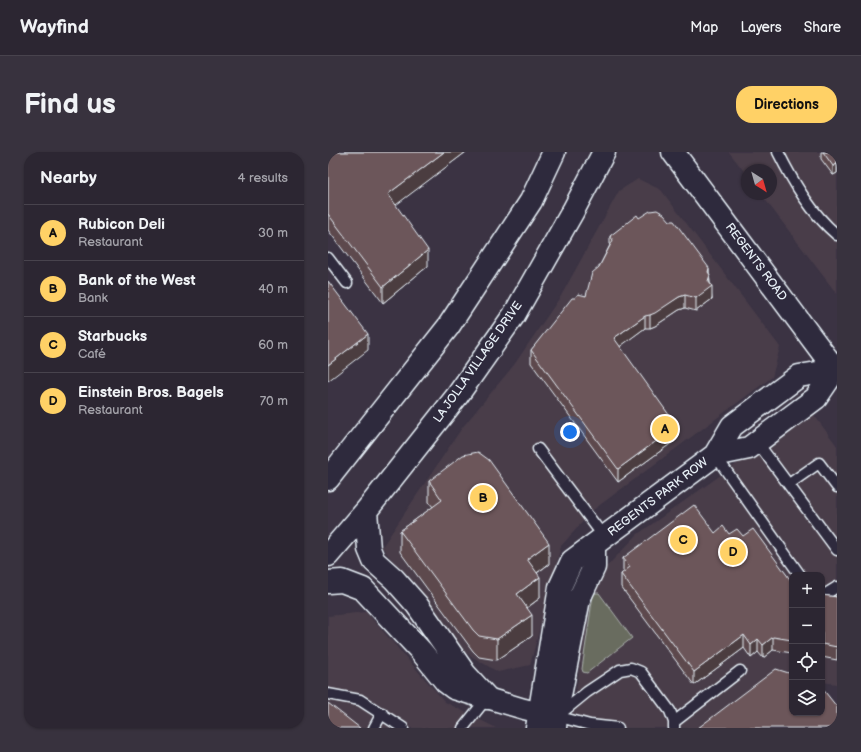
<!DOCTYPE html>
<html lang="en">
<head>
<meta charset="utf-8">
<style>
  :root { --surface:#2c2632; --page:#38323e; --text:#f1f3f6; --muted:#a6a5ac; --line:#48434d; --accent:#ffd166 }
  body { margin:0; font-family:"Balsamiq Sans",sans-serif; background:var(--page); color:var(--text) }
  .controls { position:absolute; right:12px; bottom:12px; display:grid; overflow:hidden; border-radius:8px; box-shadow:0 1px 3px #0004 }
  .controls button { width:36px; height:36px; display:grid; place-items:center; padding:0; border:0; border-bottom:1px solid var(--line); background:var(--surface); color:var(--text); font:20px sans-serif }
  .compass { position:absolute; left:413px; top:12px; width:36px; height:36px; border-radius:50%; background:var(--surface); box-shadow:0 1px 3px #0004; rotate:143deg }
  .you { position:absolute; left:242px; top:280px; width:14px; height:14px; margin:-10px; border:3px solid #fff; border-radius:50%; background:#1a73e8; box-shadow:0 0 0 6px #1a73e833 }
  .badge { display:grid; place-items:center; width:26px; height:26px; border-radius:50%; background:var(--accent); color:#111; font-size:13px; font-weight:700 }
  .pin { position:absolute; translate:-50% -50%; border:2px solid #fff; box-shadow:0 1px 4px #0006 }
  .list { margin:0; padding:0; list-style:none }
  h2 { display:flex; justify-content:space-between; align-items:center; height:52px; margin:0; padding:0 16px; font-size:17px }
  h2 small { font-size:13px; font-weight:400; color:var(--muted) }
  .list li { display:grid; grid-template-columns:26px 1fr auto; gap:12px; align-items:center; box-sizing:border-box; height:56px; padding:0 16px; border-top:1px solid var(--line) }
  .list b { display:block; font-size:15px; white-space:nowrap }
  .list p { margin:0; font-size:13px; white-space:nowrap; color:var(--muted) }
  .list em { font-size:13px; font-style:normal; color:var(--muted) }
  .icon { flex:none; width:22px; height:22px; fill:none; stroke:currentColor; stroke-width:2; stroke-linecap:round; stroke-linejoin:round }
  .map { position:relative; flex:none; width:509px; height:576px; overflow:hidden; border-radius:16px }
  header { display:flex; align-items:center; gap:24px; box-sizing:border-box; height:56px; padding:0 20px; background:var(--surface); border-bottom:1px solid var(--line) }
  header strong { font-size:19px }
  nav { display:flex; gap:22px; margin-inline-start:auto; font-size:14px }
  .intro { display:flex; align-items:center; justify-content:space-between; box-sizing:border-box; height:96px; padding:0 24px }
  h1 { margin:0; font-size:28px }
  .button { padding:10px 18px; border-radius:16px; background:var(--accent); color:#111; font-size:14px; font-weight:700 }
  main { display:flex; gap:24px; padding:0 24px }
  aside { flex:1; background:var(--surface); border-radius:16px; box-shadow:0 1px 3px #0004 }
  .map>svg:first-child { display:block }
  .built { fill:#4a3e4a }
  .green { fill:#696c5e; stroke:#a8aeab }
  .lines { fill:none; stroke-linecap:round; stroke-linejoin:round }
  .lane-casing { stroke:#e8f1f8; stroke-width:13 }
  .street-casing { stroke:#e8f1f8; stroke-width:23 }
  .secondary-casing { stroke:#e8f1f8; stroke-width:25 }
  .primary-casing { stroke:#e8f1f8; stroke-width:25 }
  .lane { stroke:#2f2a3d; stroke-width:10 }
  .street { stroke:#2f2a3d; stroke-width:20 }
  .secondary { stroke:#2f2a3d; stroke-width:22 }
  .primary { stroke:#2f2a3d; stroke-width:22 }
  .wall { fill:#5d4a4d; stroke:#e8f1f8 }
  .shaded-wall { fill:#4c3c3f; stroke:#e8f1f8 }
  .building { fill:#6c565a; stroke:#e8f1f8 }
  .labels { text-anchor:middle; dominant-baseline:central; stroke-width:3; stroke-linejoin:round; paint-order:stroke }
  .street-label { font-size:12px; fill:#e8f1f8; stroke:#2f2a3d }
</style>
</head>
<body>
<header>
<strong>Wayfind</strong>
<nav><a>Map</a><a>Layers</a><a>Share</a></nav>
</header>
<div class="intro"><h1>Find us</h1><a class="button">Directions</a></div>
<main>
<aside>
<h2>Nearby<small>4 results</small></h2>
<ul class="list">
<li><span class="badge">A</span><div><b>Rubicon Deli</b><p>Restaurant</p></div><em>30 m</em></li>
<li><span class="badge">B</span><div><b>Bank of the West</b><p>Bank</p></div><em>40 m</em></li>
<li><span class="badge">C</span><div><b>Starbucks</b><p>Café</p></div><em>60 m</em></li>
<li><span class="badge">D</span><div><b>Einstein Bros. Bagels</b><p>Restaurant</p></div><em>70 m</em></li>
</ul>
</aside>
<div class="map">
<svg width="509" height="576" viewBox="0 0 509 576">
  <rect width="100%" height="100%" fill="#3b3343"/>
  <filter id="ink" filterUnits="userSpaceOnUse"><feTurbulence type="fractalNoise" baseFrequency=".025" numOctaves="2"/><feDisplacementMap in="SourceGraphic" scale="8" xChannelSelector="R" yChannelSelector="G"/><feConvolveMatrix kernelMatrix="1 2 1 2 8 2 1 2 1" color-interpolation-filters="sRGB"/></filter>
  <g filter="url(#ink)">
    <!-- built -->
    <path class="built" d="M401,0H509V142L433,42H443V18H419V23Z
      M310,27L333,38L452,195L444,225L265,358L233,394L202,513L170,520L133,498L54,395L134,276L186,213L233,144L291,39Z
      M483,259L509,294V532L494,530V423H464V525L385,576H243L263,431L310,382Z
      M38,460L117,550L168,576H0V464Z"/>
    <!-- green -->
    <path class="green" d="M267,441H271L304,486L259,521L255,520L254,517L265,443Z"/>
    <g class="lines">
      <defs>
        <path id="lane" d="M450,0C465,30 483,61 509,83
          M0,106L19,131
          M429,290L509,398
          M210,297L276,385
          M387,303L472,423
          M461,332L491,311L509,335
          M494,442L496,443L509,435
          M0,542L32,548L75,576
          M232,562L259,540L292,518L303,516L313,520L342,559L346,570V576
          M228,564L262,573L290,576
          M346,570L412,519
          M46,576L54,561
          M135,576L159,546"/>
        <path id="street" d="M159,546L196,557L226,564"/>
        <path id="secondary" d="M345,0L509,220
          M387,303L404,274L471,224L507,218
          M209,576L232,435L244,409L387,303L421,296L488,246L507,218
          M227,576L228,564L251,447L266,415V393"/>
        <path id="primary" d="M0,327L120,175L203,49L226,0
          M38,359L41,397L46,409L66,427L89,453L137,522L159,546
          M0,403L38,359L129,244L186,163L245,59L276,0
          M0,430L14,429L35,437L93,499L118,530L126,536L159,546"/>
      </defs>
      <!-- lane casing -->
      <use href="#lane" class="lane-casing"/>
      <!-- street casing -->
      <use href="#street" class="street-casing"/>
      <!-- secondary casing -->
      <use href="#secondary" class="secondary-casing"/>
      <!-- primary casing -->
      <use href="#primary" class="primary-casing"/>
      <!-- lane -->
      <use href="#lane" class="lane"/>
      <!-- street -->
      <use href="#street" class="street"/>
      <!-- secondary -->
      <use href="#secondary" class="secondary"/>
      <!-- primary -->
      <use href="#primary" class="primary"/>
    </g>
    <!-- wall -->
    <path class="wall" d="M0,0H138L67,53L100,114L55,151L0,78Z
      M493,0H509V21L505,23L493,7Z
      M311,66L381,122L384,147L368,159L357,156L351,158L327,174L322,176H317L292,194L349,287L290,330L203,211V198L247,146L258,144L271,115L282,93V84Z
      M101,329L221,412L209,421L212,446L199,456L204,484L169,508L151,505L145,499L72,400V379L105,355L101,350Z
      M387,381L415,384L464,430V501L445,498L435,506L430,500L423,506L416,496L366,533L293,435V422L296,420L295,419V406Z
      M494,443L509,445V508L494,505Z"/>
    <!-- shaded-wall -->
    <path class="shaded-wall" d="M116,0H138L60,59V42Z
      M509,12V21L505,23V14Z
      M100,98V114L55,151V135Z
      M381,116L382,135L384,134V147L368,159V146L380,120Z
      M357,143V156L351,158L327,174L322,176V163L351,145Z
      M317,164V176L286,199V186Z
      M40,182V198L0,229V213Z
      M349,274V287L290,330V317Z
      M221,391V412L199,428V407Z
      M212,425V446L189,463V442Z
      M204,463V484L169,508V487Z
      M416,483V496L366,533V520Z
      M445,485V498L435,506V493Z
      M430,487V500L423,506V493Z"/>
    <!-- building -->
    <path class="building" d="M0,0H116L60,42L100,98L55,135L0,62Z
      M495,0H509V12L505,14Z
      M329,58L336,62L342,69H346L381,116L380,120L382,123L380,129L384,134L368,146L357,143L351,145L327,161L322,163L317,164L286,186L349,274L290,317L203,198L244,146H247L250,142L258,144L264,121L271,115L285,88L282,84L309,63L311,66L322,59Z
      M0,129L40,182L0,213Z
      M150,300L161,308L221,391L199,407L212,425L189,442L204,463L169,487L151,484L145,478L72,379L114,348L101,329L135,303Z
      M366,353L387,381L395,374L401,382L409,377L415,384L425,377L464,430V488L445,485L435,493L430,487L423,493L416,483L366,520L293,422L302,415L295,406Z
      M494,443L509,445V495L494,492Z
      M448,517L464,522V561H494V536L509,555V576H370Z
      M0,551L32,576H0Z"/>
  </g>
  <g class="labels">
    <!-- street labels -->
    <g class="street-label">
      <text transform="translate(428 110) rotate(53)">REGENTS ROAD</text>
      <text transform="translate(150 210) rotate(-55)">LA JOLLA VILLAGE DRIVE</text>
      <text transform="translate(330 345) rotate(-37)">REGENTS PARK ROW</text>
    </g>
  </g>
</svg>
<div class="controls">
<button>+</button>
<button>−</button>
<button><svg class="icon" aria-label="locate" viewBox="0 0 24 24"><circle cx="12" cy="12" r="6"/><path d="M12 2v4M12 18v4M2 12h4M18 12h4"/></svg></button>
<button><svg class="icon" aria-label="layers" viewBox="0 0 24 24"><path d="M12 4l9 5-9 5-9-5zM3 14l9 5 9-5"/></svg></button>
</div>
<svg class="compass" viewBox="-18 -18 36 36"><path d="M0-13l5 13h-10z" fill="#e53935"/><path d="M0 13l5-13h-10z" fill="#a6a5ac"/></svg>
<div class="you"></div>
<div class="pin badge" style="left:337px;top:277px">A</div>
<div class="pin badge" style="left:155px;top:346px">B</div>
<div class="pin badge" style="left:355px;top:388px">C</div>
<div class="pin badge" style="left:405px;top:400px">D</div>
</div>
</main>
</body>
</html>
